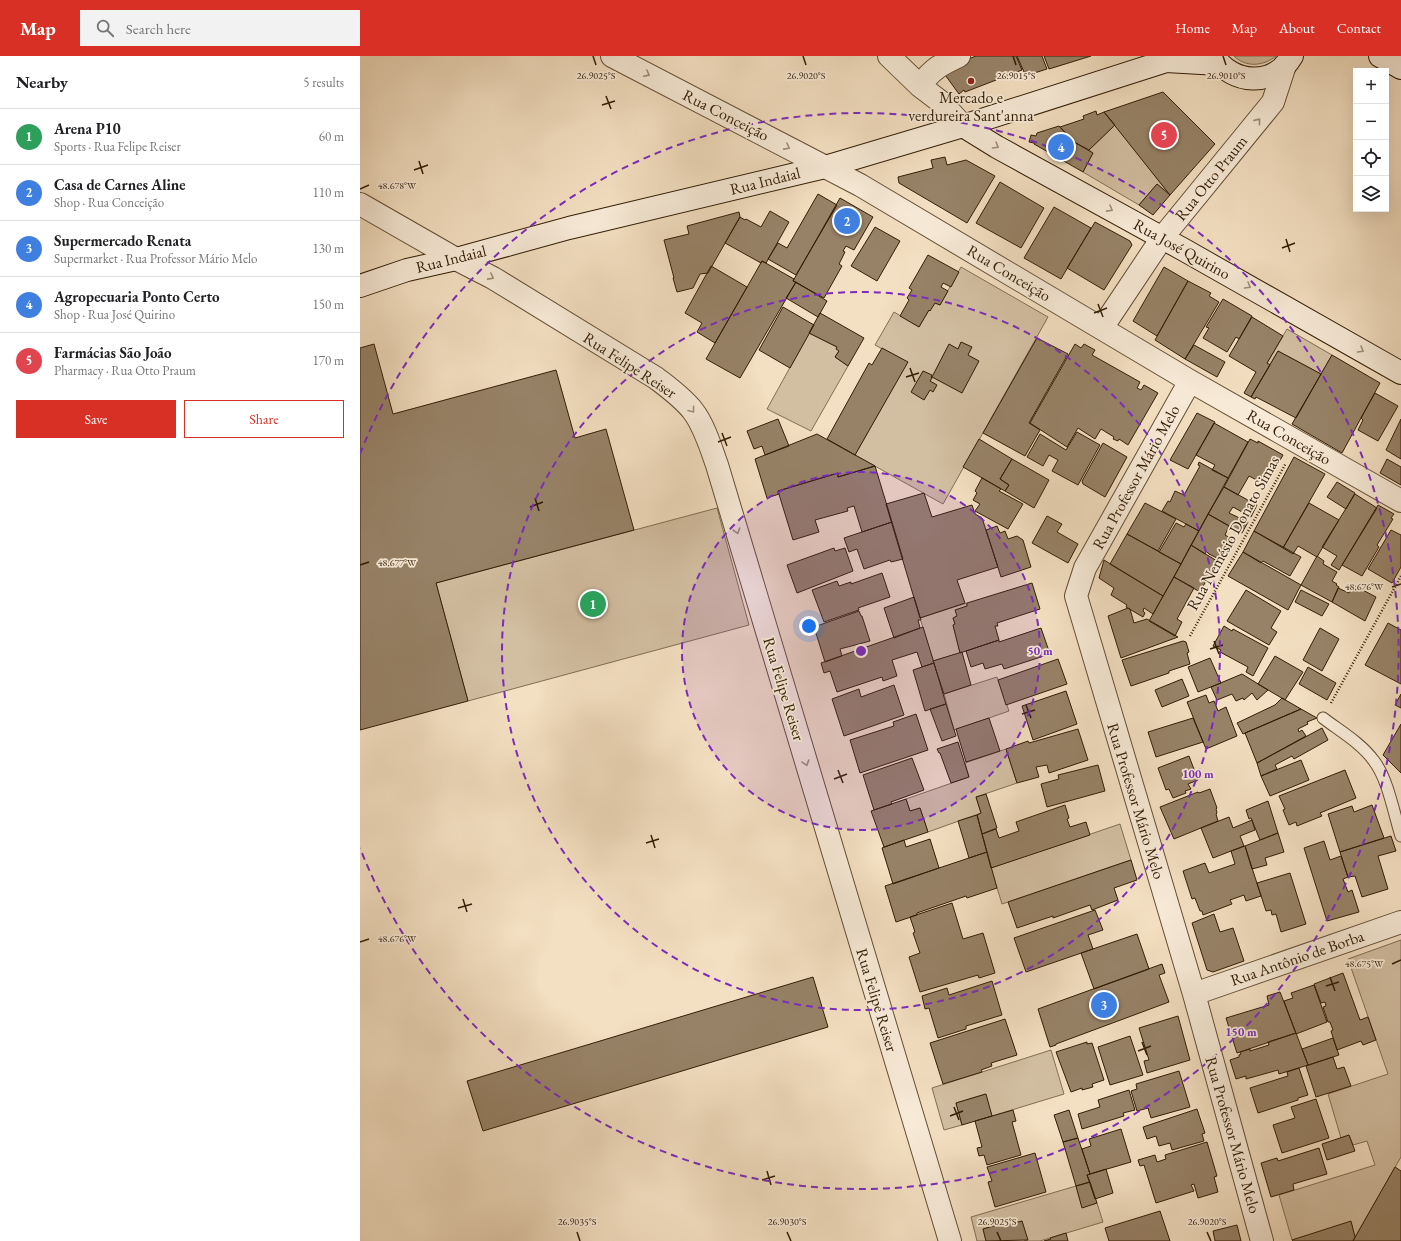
<!DOCTYPE html>
<html lang="en">
<head>
<meta charset="utf-8">
<style>
  :root { --surface:#fff; --page:#f2f2f2; --text:#202124; --muted:#757577; --line:#e0e0e0; --accent:#d93025 }
  body { margin:0; font-family:"EB Garamond",serif; background:var(--page); color:var(--text) }
  .controls { position:absolute; right:12px; top:12px; display:grid; overflow:hidden; border-radius:0px; box-shadow:0 4px 16px #0002 }
  .controls button { width:36px; height:36px; display:grid; place-items:center; padding:0; border:0; border-bottom:1px solid var(--line); background:var(--surface); color:var(--text); font:20px sans-serif }
  .you { position:absolute; left:449px; top:570px; width:14px; height:14px; margin:-10px; border:3px solid #fff; border-radius:50%; background:#1a73e8; box-shadow:0 0 0 6px #1a73e833 }
  .badge { display:grid; place-items:center; width:26px; height:26px; border-radius:50%; background:var(--accent); color:#fff; font-size:13px; font-weight:700 }
  .pin { position:absolute; translate:-50% -50%; border:2px solid #fff; box-shadow:0 1px 4px #0006 }
  .list { margin:0; padding:0; list-style:none }
  h2 { display:flex; justify-content:space-between; align-items:center; height:52px; margin:0; padding:0 16px; font-size:17px }
  h2 small { font-size:13px; font-weight:400; color:var(--muted) }
  .list li { display:grid; grid-template-columns:26px 1fr auto; gap:12px; align-items:center; box-sizing:border-box; height:56px; padding:0 16px; border-top:1px solid var(--line) }
  .list b { display:block; font-size:15px; white-space:nowrap }
  .list p { margin:0; font-size:13px; white-space:nowrap; color:var(--muted) }
  .list em { font-size:13px; font-style:normal; color:var(--muted) }
  .actions { display:flex; gap:8px; padding:12px 16px }
  .actions a { flex:1; padding:9px 0; border:1px solid var(--accent); border-radius:0px; text-align:center; font-size:14px; color:var(--accent) }
  .actions .main { background:var(--accent); color:#fff }
  .icon { flex:none; width:22px; height:22px; fill:none; stroke:currentColor; stroke-width:2; stroke-linecap:round; stroke-linejoin:round }
  .map { position:relative; flex:none; width:1041px; height:1185px; overflow:hidden }
  header { display:flex; align-items:center; gap:24px; box-sizing:border-box; height:56px; padding:0 20px; background:var(--accent); color:#fff }
  header strong { font-size:19px }
  nav { display:flex; gap:22px; margin-inline-start:auto; font-size:14px }
  .search { width:280px; height:36px; background:var(--page); display:flex; align-items:center; gap:10px; box-sizing:border-box; padding:0 14px; border-radius:0px; color:var(--muted); font-size:15px }
  main { display:flex }
  aside { flex:1; background:var(--surface) }
  .map>svg:first-child { display:block }
  .green { fill:#d2bea1; stroke:#826e53 }
  .building { fill:#978267; stroke:#331d05 }
  .lines { fill:none; stroke-linecap:round; stroke-linejoin:round }
  .service-casing { stroke:#634e34; stroke-width:13 }
  .minor-casing { stroke:#634e34; stroke-width:24 }
  .tertiary-casing { stroke:#634e34; stroke-width:24 }
  .secondary-casing { stroke:#331d05; stroke-width:24 }
  .path { stroke:#331d05; stroke-width:2.5; stroke-dasharray:1 2; stroke-linecap:butt }
  .service { stroke:#f7ead7; stroke-width:11 }
  .minor { stroke:#f7ead7; stroke-width:22 }
  .tertiary { stroke:#f7ead7; stroke-width:22 }
  .secondary { stroke:#f7ead7; stroke-width:22 }
  .oneway { stroke:#9f8e78 }
  .ticks { fill:none; stroke:#331d05; stroke-width:1.5 }
  .ring { fill:none; stroke:#7b2cbf; stroke-width:2; stroke-dasharray:7 5 }
  .poi-dot { fill:#8f2418; stroke:#f7ead7; stroke-width:1.5 }
  .labels { text-anchor:middle; dominant-baseline:central; stroke-width:3.5; stroke-linejoin:round; paint-order:stroke }
  .poi-label { font-size:16px; fill:#331d05; stroke:#f7ead7 }
  .street-label { font-size:16px; fill:#331d05; stroke:#f7ead7 }
  .ticks-label { font-size:10px; text-anchor:middle; fill:#331d05; stroke:#f7ead7; stroke-width:3.5; stroke-linejoin:round; paint-order:stroke }
  .centre { fill:#7b2cbf; stroke:#f7ead7; stroke-width:2 }
  .ring-label { font-size:12px; text-anchor:middle; font-weight:bold; fill:#7b2cbf; stroke:#f7ead7; stroke-width:3.5; stroke-linejoin:round; paint-order:stroke }
</style>
</head>
<body>
<header>
<strong>Map</strong>
<div class="search"><svg class="icon" aria-label="search" viewBox="0 0 24 24"><circle cx="10" cy="10" r="6"/><path d="M15 15l6 6"/></svg>Search here</div>
<nav><a>Home</a><a>Map</a><a>About</a><a>Contact</a></nav>
</header>
<main>
<aside>
<h2>Nearby<small>5 results</small></h2>
<ul class="list">
<li><span class="badge" style="background:#2e9e5b">1</span><div><b>Arena P10</b><p>Sports · Rua Felipe Reiser</p></div><em>60 m</em></li>
<li><span class="badge" style="background:#3f7fe0">2</span><div><b>Casa de Carnes Aline</b><p>Shop · Rua Conceição</p></div><em>110 m</em></li>
<li><span class="badge" style="background:#3f7fe0">3</span><div><b>Supermercado Renata</b><p>Supermarket · Rua Professor Mário Melo</p></div><em>130 m</em></li>
<li><span class="badge" style="background:#3f7fe0">4</span><div><b>Agropecuaria Ponto Certo</b><p>Shop · Rua José Quirino</p></div><em>150 m</em></li>
<li><span class="badge" style="background:#e0444e">5</span><div><b>Farmácias São João</b><p>Pharmacy · Rua Otto Praum</p></div><em>170 m</em></li>
</ul>
<div class="actions"><a class="main">Save</a><a>Share</a></div>
</aside>
<div class="map">
<svg width="1041" height="1185" viewBox="0 0 1041 1185">
  <rect width="100%" height="100%" fill="#f3dfc1"/>
  <filter id="stains"><feTurbulence type="fractalNoise" baseFrequency=".005" numOctaves="4"/><feColorMatrix values="0 0 0 0 .2 0 0 0 0 .09 0 0 0 0 .02 0 0 0 .5 -.17"/></filter>
  <radialGradient id="worn" r=".72"><stop offset=".6" stop-color="#630" stop-opacity="0"/><stop offset="1" stop-color="#630" stop-opacity=".3"/></radialGradient>
  <!-- green -->
  <path class="green" d="M874,0H916C904,10 886,12 874,0Z
    M755,69L810,139L797,128L779,149L723,116L733,97L729,94Z
    M601,211L688,261L583,448L495,399L547,306L515,289L534,256L559,271L569,254L575,247L580,249Z
    M927,273L972,299L961,318L918,295L910,309L907,307Z
    M449,277L477,291L479,295L475,301L488,310L451,375L407,353Z
    M357,452L389,569L108,645L76,527Z
    M607,547V550L597,560L593,562L595,568L593,569L600,597L573,605L560,562Z
    M637,621L649,655L594,674L584,638Z
    M646,693L657,727L616,741L621,757L568,776L560,752L550,755L546,743L609,721L605,707Z
    M760,768L771,804L642,848L631,812Z
    M1041,884V1101L995,1181L991,1166L932,1184L919,1139L1015,1109L1007,1085L993,1089L989,1079L981,1082L968,1038L1028,1018L988,903Z
    M691,994L704,1038L632,1060L625,1038L596,1047L602,1069L584,1074L572,1032Z
    M716,1130L722,1151L737,1147L743,1166L680,1185H664L667,1184L662,1165L644,1170L643,1167L623,1173L626,1185H617L611,1161Z"/>
  <!-- building -->
  <path class="building" d="M616,0H656L662,14L605,36L604,34L599,38L583,16L593,9Z
    M657,0H682L687,13L668,19V15L664,16Z
    M684,0H731L689,13Z
    M803,36L855,88L810,139L744,56Z
    M736,55L737,59L744,56L755,69L729,94L714,86L700,71L724,63L723,60Z
    M699,70L714,86L733,97L723,116L674,88V87L669,86L671,79L676,80L677,77Z
    M585,101L587,109L606,104L635,120L607,167L539,127L538,121L573,112L571,104Z
    M640,126L684,152L661,192L616,167Z
    M797,128L810,139L793,159L779,149Z
    M458,138L477,149L436,219L408,203L418,187L427,192Z
    M480,142L513,161L494,194L486,190L483,195L485,196L479,208L482,210L464,242L433,225Z
    M694,151L731,172L701,223L664,202Z
    M410,155L429,166L406,207L402,205L401,207L365,187L380,161L385,164L386,163L401,171Z
    M379,156L380,161L348,217L340,218L333,232L317,236L313,222H314L304,184L329,178L327,170Z
    M735,166L770,185L772,189L744,234L707,212Z
    M515,171L540,185L517,225L491,210Z
    M568,199L599,216L591,231L583,227L581,231L588,235L580,249L575,247L570,255L569,254L559,271L540,260L549,244L547,242L552,234L549,232Z
    M402,205L434,223L433,225L436,226L380,322L346,303Z
    M351,210L387,231L355,287L337,276L342,267L325,257Z
    M804,211L828,225L797,280L773,265Z
    M828,225L851,237L849,240L859,246L825,303L795,284Z
    M436,226L467,245L458,261L426,242Z
    M863,243L892,260L879,283L876,281L867,296L843,282L849,272L846,271Z
    M423,251L454,269L430,312L399,294Z
    M460,257L504,282L488,310L475,301L479,295L476,293L477,291L449,277Z
    M892,261L923,280L907,307L910,309L891,341L884,337L896,316L869,300Z
    M677,282L708,298L669,367L680,374L665,400L623,377Z
    M601,286L612,291L608,299L619,305L602,337L572,321L589,288L598,293Z
    M14,288L33,358L196,314L215,382L246,373L274,474L76,527L108,645L0,674V292Z
    M715,288L721,292L724,288L735,294L732,299L780,326L777,332L781,334L784,329L798,337L768,389L759,383L758,385L753,383L754,381L741,373L735,383L718,372L707,391L670,367Z
    M834,289L865,306L857,321L825,303Z
    M522,292L548,306L495,399L467,383L509,307L512,309Z
    M918,295L961,318L936,362L896,341L895,343L891,341Z
    M972,299L1020,327L982,397L932,368Z
    M563,315L572,319L571,321L572,322L570,325L577,329L573,336L570,334L564,344L551,336Z
    M1015,337L1038,350L1018,385L998,374L1003,364L1001,362Z
    M837,357L855,366L828,413L810,404Z
    M418,363L429,390L405,399L402,390L394,393L387,375Z
    M1041,363V403L1026,394Z
    M854,367L888,386L868,422L852,414L855,409L836,399Z
    M717,376L740,389L718,429L692,415L698,404L689,399L683,410L667,401L680,378L706,394Z
    M457,378L515,410L478,421V417L418,435L419,438L407,442L395,403Z
    M619,383L652,403L640,423L649,429L645,435L603,411Z
    M890,383L898,387V385L923,399L906,429L889,420L878,439L864,431Z
    M743,387L767,401L745,441L723,428L722,425Z
    M934,401L965,418L923,492L894,475Z
    M652,403L689,424L674,452L645,435L649,429L640,423Z
    M1027,403L1041,411V429L1020,417Z
    M839,406L868,422L839,475L802,455L808,445L810,446L815,435L824,439L840,410L838,409Z
    M515,410L532,466L502,476L494,450L487,452L488,455L455,464L459,476L433,484L418,435L478,417V421Z
    M622,422L641,433L639,435L663,448L648,473L615,455L620,448L613,444L617,437L615,435Z
    M977,426L995,437L986,453L967,441Z
    M864,431L897,449L891,461L873,451L869,457L888,466L882,477L848,458Z
    M564,437L572,461L612,449L615,458L622,462L638,511L597,524L605,547L560,562L526,448Z
    M995,438L1017,452L979,514L971,509L977,500L962,491Z
    M785,447L816,463L798,495L767,478Z
    M949,447L979,464L957,501L938,490L933,498L923,492Z
    M1018,449L1034,458L1031,462L1033,463L1017,489L1019,491L1002,520L982,509Z
    M848,458L869,470L865,479L872,483L861,504L849,498L846,495L845,498L831,489Z
    M687,460L702,468L697,476L718,488L708,507L672,487Z
    M532,466L543,503L531,506L530,504L504,513L497,493L489,496L484,482Z
    M816,467L824,471L826,468L839,475L821,508L799,496Z
    M637,470L640,477L645,475L648,483L657,480L663,484L671,511L641,521L626,474Z
    M1031,474L1041,479V511L1032,527L1008,513Z
    M894,475L941,501L930,520L903,505L901,507L883,496Z
    M767,478L821,508L803,540L750,508Z
    M831,489L857,505L840,536L814,521Z
    M474,492L475,495L485,492L493,515L437,537L427,509Z
    M883,496L941,529L928,554L868,520Z
    M957,500L964,505L963,508L977,516L972,525L977,528L976,529L979,531L972,546L941,529Z
    M744,504L803,540L793,558L784,552L783,555L785,557L783,561L766,551L767,549L751,539L754,532L739,522Z
    M522,517L530,541L498,552L499,554L464,566L452,534L477,525L479,530L491,526V528Z
    M814,521L834,532L817,563L822,566L815,580L789,565Z
    M672,527L680,553L637,567L638,570H635L639,584L600,597L593,569L595,568L593,562L597,560L595,554L607,550V547Z
    M993,529L1016,541L1005,565L972,546L978,532L989,537Z
    M886,534L921,555L911,572L917,576L909,589L867,565Z
    M941,534L969,548L962,560L935,546Z
    M554,541L561,564H558L560,572L534,582L524,552Z
    M768,552L770,553L774,567L787,563L818,581L761,602L748,560Z
    M499,555L501,560H502L510,585L480,593L482,600L465,606L454,571Z
    M1028,567L1041,574V628L1005,609Z
    M864,570L872,575L873,573L908,592L893,620L886,616L888,611L860,596L861,594L853,590Z
    M563,571L574,607L562,611L557,596L532,604L537,620L523,625L522,621L477,636L470,615L464,617L461,607Z
    M681,572L690,598L644,613L642,608L625,613L623,607L611,611L606,595L639,584V586Z
    M960,572L979,583L962,615L943,604Z
    M823,585L826,586L829,596L827,597L830,608L809,615V617L771,630L762,604Z
    M602,596L611,629L584,638L573,605Z
    M915,600L943,616L925,644L898,628Z
    M850,602L861,627L838,636L828,611Z
    M698,603L707,628L646,649L638,624Z
    M574,607L586,648L565,655L553,614Z
    M948,611L976,627L967,644L939,628Z
    M882,618L908,634L897,644L892,637L884,644L883,642L876,645L872,638L857,644L851,631Z
    M822,623L829,640L802,651L795,634Z
    M534,629L544,659L484,680L472,643L499,633L501,641Z
    M706,635L717,668L673,684L662,650Z
    M1041,638V652L1035,649Z
    M846,639L849,647L854,645L858,655L866,651L877,680L846,693L827,646Z
    M922,642L941,653L883,678L877,667L915,649Z
    M586,648L596,680L582,685L570,653Z
    M941,653L957,662L947,666L948,668L938,673L939,676L942,674L946,680L897,707L885,677Z
    M556,658L568,694L500,717L490,684L534,670L533,666Z
    M629,662L640,695L606,706L596,673Z
    M833,662L843,686L796,701L788,676Z
    M1041,668V717L1023,699Z
    M962,672L968,684L934,703L932,700L915,709L917,713L901,720L897,707Z
    M718,673L728,704L689,717L687,709L676,711L679,721L657,727L646,693L668,685L669,687Z
    M598,686L609,721L591,727L580,697H579L577,693Z
    M829,700L838,724L828,728L831,733L825,735L826,737L813,742L809,733L806,734L798,712Z
    M552,702L564,734L531,746L532,748L514,754L503,719Z
    M941,704L949,724L910,740L901,720Z
    M738,709L745,735L687,751L681,728L699,723L698,719Z
    M985,714L996,742L960,757L962,760L937,770L936,766L929,769L923,754L925,753L919,740Z
    M850,733L857,752L856,753L857,757L856,758L858,765L814,783L800,751L838,736L839,737Z
    M626,738L637,772L622,778L617,759L621,757L616,741Z
    M546,743L550,755L560,752L568,776L524,791L511,755Z
    M908,745L918,777L900,784L891,762L889,763L886,754Z
    M705,749L709,762L707,763L710,771L726,766L730,779L631,812L622,778L636,773L639,782L659,775L656,766Z
    M1012,749L1024,782L980,796L968,758L992,750L994,756Z
    M617,759L627,796L609,802L598,765Z
    M869,761L873,772L892,764L895,774L880,780L884,790L853,802L841,772Z
    M918,777L924,796L905,802L907,809L892,813L885,790Z
    M1031,780L1036,795L1018,800L1028,833L1002,841L995,820L988,821L980,796Z
    M570,783L579,812L533,828L522,792L544,784L546,791Z
    M964,785L970,804L981,800L988,821L983,823L988,836L992,834L999,856L967,865L944,792Z
    M885,790L901,840L886,845L884,839L870,844L872,848L843,859L842,855H840L835,842L832,843L823,815L845,807L849,817L875,808L871,795Z
    M627,796L637,832L607,842L606,840L557,857V859L536,866L525,830Z
    M771,804L777,824L754,832L758,844L732,854L730,849L693,862V860L657,872L648,846Z
    M930,817L946,868L921,876L916,858L912,859L911,854L906,855L897,827Z
    M592,847L603,883L623,877L635,917L619,922L618,919L560,936L549,901L560,897L553,877L555,876L550,861Z
    M735,854L743,874L728,879L733,893L666,916L654,882Z
    M854,858L860,876L873,872L884,905L853,916L847,914L832,867Z
    M777,878L789,913L734,933L721,897Z
    M802,908L805,917L799,919L809,946L696,988V989L690,991L678,953Z
    M983,917L1000,964L1008,961L1016,984L1003,989L1001,985L977,994L971,975L973,974L970,966H968L963,951L966,950L965,946L961,947L954,928Z
    M453,921L468,971L123,1075L107,1025Z
    M632,925L642,959L606,970V973L578,982L569,952L565,953L562,940L587,932L589,939Z
    M954,929L967,966L936,978L924,945L933,942L931,937Z
    M920,936L936,977L877,997L866,962L909,949L907,940Z
    M818,960L830,1004L787,1017L784,1005L789,1004L779,972Z
    M645,963L657,999L631,1007L632,1010L621,1014L622,1016L583,1028L570,987Z
    M936,977L948,1009L919,1018L918,1014L886,1023V1020L876,1023L870,1004L879,1001V999L881,998L880,996L890,993V995L909,989L908,986Z
    M770,980L783,1019L750,1029L738,991Z
    M973,982L979,999L948,1009L942,993Z
    M727,986V988L732,987L744,1024L732,1028L733,1031L722,1034V1032L711,1036L696,996Z
    M973,1001L977,1013L984,1011L991,1030L956,1041L946,1010Z
    M939,1012L948,1039L938,1042V1044L898,1057L890,1032L928,1020L927,1016Z
    M819,1015L830,1051L791,1062L788,1052L777,1055L771,1035L777,1033L776,1028Z
    M769,1034L775,1054L763,1057L764,1060L722,1073L718,1058L740,1051L738,1044Z
    M626,1038L632,1060L602,1069L596,1047Z
    M956,1043L969,1082L922,1097L913,1069L935,1062L931,1051Z
    M837,1053L845,1077L842,1078L844,1085L812,1094L810,1087L799,1090L796,1080L787,1083L783,1071Z
    M653,1054L656,1065L652,1066L661,1099L627,1109L624,1099L619,1100L617,1092L622,1091L615,1065Z
    M709,1054L718,1082L703,1086L694,1059Z
    M761,1073L771,1106L730,1118L722,1093L731,1090L729,1083Z
    M989,1079L995,1095L967,1104L962,1088Z
    M718,1082L730,1118L727,1119L730,1126L716,1130L703,1086Z
    M847,1086L857,1120L854,1121L858,1136L838,1142L834,1128L831,1129L834,1135L796,1147L784,1109L780,1110L778,1104L795,1099L797,1106L806,1103L805,1099Z
    M959,1092L967,1118L933,1128L934,1134L911,1141L901,1107L917,1102L918,1105Z
    M675,1097L686,1136L635,1151L628,1126L632,1125L627,1111Z
    M1035,1111L1041,1115V1185H993Z
    M746,1113L753,1137L735,1143L727,1119Z
    M730,1126L737,1147L722,1152L716,1130Z
    M800,1155L810,1185H749L745,1172Z
    M662,1165L668,1184L626,1185L623,1173L644,1167V1170Z
    M991,1165L995,1181L993,1185H933L932,1184Z
    M877,1169L881,1185H855L853,1175Z
    M706,1177L708,1185H684L691,1183L690,1182Z"/>
  <g class="lines">
    <defs>
      <path id="service" d="M963,662C980,675 1001,687 1014,705C1028,723 1034,758 1041,780"/>
      <path id="minor" d="M252,0L500,129L830,325L1041,445
        M529,0L560,30L581,46L603,70
        M560,30C572,13 580,9 599,0
        M0,148L96,203
        M742,272L802,182L913,46L925,9
        M830,325L725,512L716,540L834,938L902,1185
        M834,938L1041,866"/>
      <path id="tertiary" d="M96,203L133,222L296,322C309,332 323,342 333,355C344,369 351,392 357,409L590,1185"/>
      <path id="secondary" d="M854,0C872,29 914,31 932,0
        M1020,0L1041,12
        M603,70L637,91L826,195L1041,317
        M0,230L47,214L96,203L209,172L465,111L603,70L806,5L859,8"/>
    </defs>
    <!-- service casing -->
    <use href="#service" class="service-casing"/>
    <!-- minor casing -->
    <use href="#minor" class="minor-casing"/>
    <!-- tertiary casing -->
    <use href="#tertiary" class="tertiary-casing"/>
    <!-- secondary casing -->
    <use href="#secondary" class="secondary-casing"/>
    <!-- path -->
    <path class="path" d="M830,580L926,407
      M971,647L1041,520"/>
    <!-- service -->
    <use href="#service" class="service"/>
    <!-- minor -->
    <use href="#minor" class="minor"/>
    <!-- tertiary -->
    <use href="#tertiary" class="tertiary"/>
    <!-- secondary -->
    <use href="#secondary" class="secondary"/>
  </g>
  <!-- one-way arrows -->
  <defs><path id="oneway-chevron" d="M-2-3.5L2.5 0L-2 3.5" fill="none" stroke-width="1.6" stroke-linecap="round" stroke-linejoin="round"/></defs>
  <g class="oneway">
    <use href="#oneway-chevron" transform="translate(287 18) rotate(27)"/>
    <use href="#oneway-chevron" transform="translate(898 65) rotate(-51)"/>
    <use href="#oneway-chevron" transform="translate(636 90) rotate(30)"/>
    <use href="#oneway-chevron" transform="translate(427 91) rotate(28)"/>
    <use href="#oneway-chevron" transform="translate(750 153) rotate(29)"/>
    <use href="#oneway-chevron" transform="translate(131 221) rotate(28)"/>
    <use href="#oneway-chevron" transform="translate(888 230) rotate(30)"/>
    <use href="#oneway-chevron" transform="translate(1001 294) rotate(30)"/>
    <use href="#oneway-chevron" transform="translate(332 354) rotate(52)"/>
    <use href="#oneway-chevron" transform="translate(377 475) rotate(73)"/>
    <use href="#oneway-chevron" transform="translate(446 707) rotate(73)"/>
  </g>
  <!-- ticks -->
  <path class="ticks" d="M233,0L236,9M443,0L446,9M653,0L656,9M863,0L866,9M246,40L251,53M242,49L255,45M59,105L63,118M54,114L68,109M0,133L9,129M926,183L930,196M922,192L935,187M738,248L743,261M734,257L747,252M550,312L555,326M546,321L559,317M362,377L367,390M358,386L371,381M175,442L179,455M170,451L183,446M0,509L9,506M1032,531L1041,528M854,585L859,598M850,593L863,589M666,649L671,662M662,658L675,654M478,714L483,727M474,723L487,718M291,779L295,792M286,787L299,783M103,843L107,856M98,852L112,848M0,886L9,883M1032,908L1041,904M970,921L975,935M966,930L979,926M782,986L787,999M778,995L791,990M594,1051L599,1064M590,1060L603,1055M407,1115L411,1129M402,1124L415,1120M217,1176L220,1185M427,1176L431,1185M637,1176L641,1185M847,1176L851,1185"/>
  <!-- distance rings -->
  <circle cx="501" cy="595" r="179" fill="#7b2cbf" fill-opacity=".12"/>
  <g class="ring">
    <circle cx="501" cy="595" r="179"/>
    <circle cx="501" cy="595" r="359"/>
    <path d="M0 398A538 538 0 1 1 0 792"/>
  </g>
  <!-- markers -->
  <circle class="poi-dot" cx="611" cy="25" r="4"/>
  <g class="labels">
    <!-- poi labels -->
    <g class="poi-label">
      <text x="611" y="41">Mercado e<tspan x="611" dy="18">verdureira Sant'anna</tspan></text>
    </g>
    <!-- street labels -->
    <g class="street-label">
      <text transform="translate(366 59) rotate(27)">Rua Conceição</text>
      <text transform="translate(851 122) rotate(-51)">Rua Otto Praum</text>
      <text transform="translate(405 125) rotate(-14)">Rua Indaial</text>
      <text transform="translate(822 193) rotate(29)">Rua José Quirino</text>
      <text transform="translate(91 203) rotate(-14)">Rua Indaial</text>
      <text transform="translate(649 217) rotate(31)">Rua Conceição</text>
      <text transform="translate(270 309) rotate(33)">Rua Felipe Reiser</text>
      <text transform="translate(929 381) rotate(30)">Rua Conceição</text>
      <text transform="translate(776 421) rotate(-61)">Rua Professor Mário Melo</text>
      <text transform="translate(873 477) rotate(-61)">Rua Nemésio Donato Simas</text>
      <text transform="translate(424 633) rotate(73)">Rua Felipe Reiser</text>
      <text transform="translate(776 745) rotate(73)">Rua Professor Mário Melo</text>
      <text transform="translate(937 902) rotate(-19)">Rua Antônio de Borba</text>
      <text transform="translate(517 944) rotate(73)">Rua Felipe Reiser</text>
      <text transform="translate(873 1079) rotate(74)">Rua Professor Mário Melo</text>
    </g>
  </g>
  <g class="ticks-label">
    <text x="656" y="23">26.9015°S</text>
    <text x="866" y="23">26.9010°S</text>
    <text x="236" y="23">26.9025°S</text>
    <text x="446" y="23">26.9020°S</text>
    <text x="37" y="133">48.678°W</text>
    <text x="37" y="510">48.677°W</text>
    <text x="1004" y="534">48.676°W</text>
    <text x="37" y="886">48.676°W</text>
    <text x="1004" y="911">48.675°W</text>
    <text x="217" y="1169">26.9035°S</text>
    <text x="427" y="1169">26.9030°S</text>
    <text x="637" y="1169">26.9025°S</text>
    <text x="847" y="1169">26.9020°S</text>
  </g>
  <circle cx="501" cy="595" r="6" class="centre"/>
  <g class="ring-label">
    <text x="680" y="599">50 m</text>
    <text x="838" y="722">100 m</text>
    <text x="881" y="980">150 m</text>
  </g>
  <rect width="100%" height="100%" filter="url(#stains)"/>
  <rect width="100%" height="100%" fill="url(#worn)"/>
</svg>
<div class="controls">
<button>+</button>
<button>−</button>
<button><svg class="icon" aria-label="locate" viewBox="0 0 24 24"><circle cx="12" cy="12" r="6"/><path d="M12 2v4M12 18v4M2 12h4M18 12h4"/></svg></button>
<button><svg class="icon" aria-label="layers" viewBox="0 0 24 24"><path d="M12 4l9 5-9 5-9-5zM3 14l9 5 9-5"/></svg></button>
</div>
<div class="you"></div>
<div class="pin badge" style="left:233px;top:548px;background:#2e9e5b">1</div>
<div class="pin badge" style="left:487px;top:165px;background:#3f7fe0">2</div>
<div class="pin badge" style="left:744px;top:949px;background:#3f7fe0">3</div>
<div class="pin badge" style="left:701px;top:91px;background:#3f7fe0">4</div>
<div class="pin badge" style="left:804px;top:79px;background:#e0444e">5</div>
</div>
</main>
</body>
</html>
